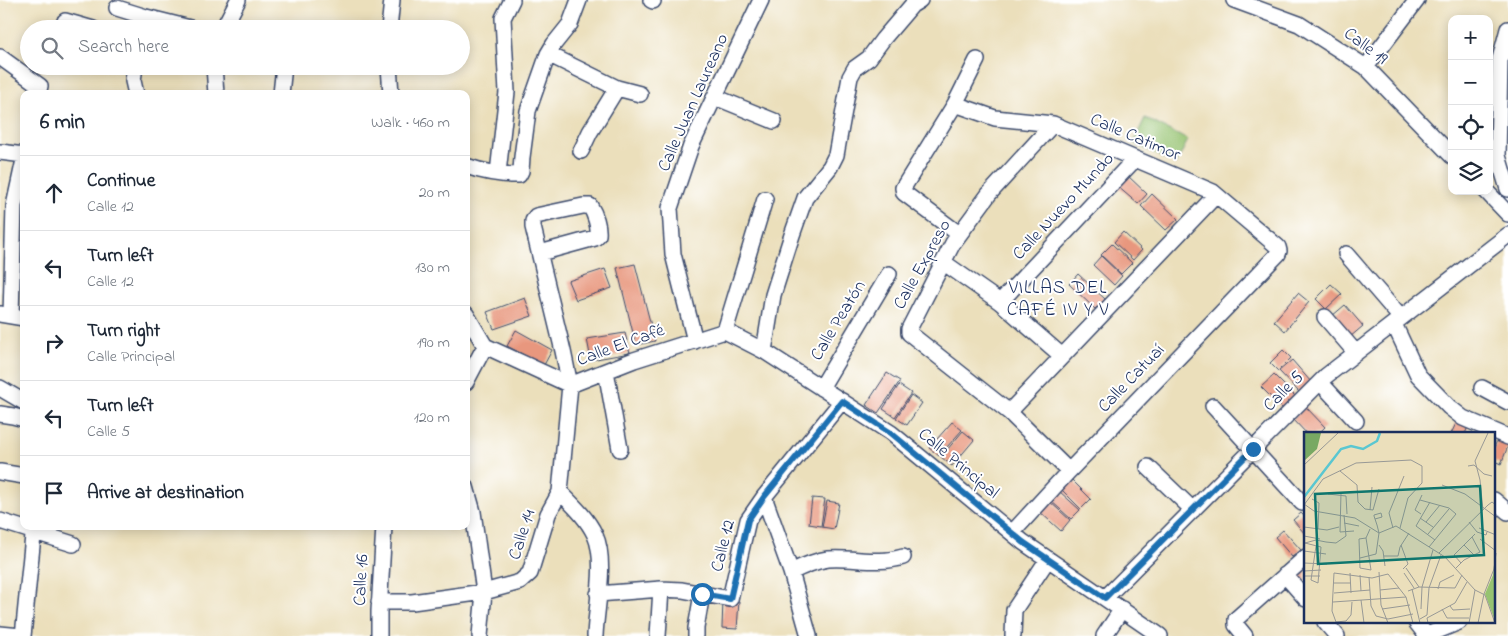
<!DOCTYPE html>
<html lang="en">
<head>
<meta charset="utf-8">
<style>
  :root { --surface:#fff; --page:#f2f2f3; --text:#1f2937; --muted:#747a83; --line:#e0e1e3 }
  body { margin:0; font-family:"Indie Flower",sans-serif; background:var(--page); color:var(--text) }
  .controls { position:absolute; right:15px; top:15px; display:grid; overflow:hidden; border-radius:10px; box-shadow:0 2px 12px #0003 }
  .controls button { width:45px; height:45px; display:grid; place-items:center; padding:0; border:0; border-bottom:1px solid var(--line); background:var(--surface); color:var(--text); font:25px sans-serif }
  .stop { position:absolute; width:15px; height:15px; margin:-11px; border:4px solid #1f6fb2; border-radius:50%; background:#fff }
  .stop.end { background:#1f6fb2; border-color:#fff; box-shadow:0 1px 5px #0008 }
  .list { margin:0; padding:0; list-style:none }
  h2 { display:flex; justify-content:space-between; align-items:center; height:65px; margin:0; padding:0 20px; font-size:21px }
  h2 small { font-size:16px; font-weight:400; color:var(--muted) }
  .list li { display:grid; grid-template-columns:32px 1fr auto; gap:15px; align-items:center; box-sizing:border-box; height:75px; padding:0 20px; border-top:1px solid var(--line) }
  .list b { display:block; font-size:19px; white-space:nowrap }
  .list p { margin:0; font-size:16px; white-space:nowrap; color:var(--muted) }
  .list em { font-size:16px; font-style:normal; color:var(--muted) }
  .icon { flex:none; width:28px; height:28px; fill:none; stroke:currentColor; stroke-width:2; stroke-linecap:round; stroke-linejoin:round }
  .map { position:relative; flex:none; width:1508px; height:636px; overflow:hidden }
  .search { position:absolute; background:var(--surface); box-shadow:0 2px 12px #0003; left:20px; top:20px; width:450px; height:55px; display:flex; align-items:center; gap:12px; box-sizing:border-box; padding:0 18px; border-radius:28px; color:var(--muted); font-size:19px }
  .panel { position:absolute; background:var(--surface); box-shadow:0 2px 12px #0003; left:20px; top:90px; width:450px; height:440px; border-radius:10px }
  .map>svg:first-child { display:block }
  .green { fill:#96c371; stroke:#587968 }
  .building { fill:#e8977e }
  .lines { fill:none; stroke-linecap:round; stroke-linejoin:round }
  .minor-casing { stroke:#3a496c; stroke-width:18 }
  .minor { stroke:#fff; stroke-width:15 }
  .route { stroke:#1f6fb2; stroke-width:6 }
  .labels { text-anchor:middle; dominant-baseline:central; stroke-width:4; stroke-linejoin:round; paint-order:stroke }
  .street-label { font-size:18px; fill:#1b2f5e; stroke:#fff }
  .neighbourhood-label { font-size:19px; letter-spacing:1px; fill:#1b2f5e; stroke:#fff }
  .inset-river { fill:none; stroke:#5ac7d1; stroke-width:2.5 }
  .inset-road { fill:none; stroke:#989996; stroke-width:1 }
  .view { fill:#0f766e; fill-opacity:0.15; stroke:#0f766e; stroke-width:2.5 }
  .inset-edge { fill:none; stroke:#1b2f5e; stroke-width:2.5 }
</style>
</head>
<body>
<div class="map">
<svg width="1508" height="636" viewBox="0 0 1508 636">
  <rect width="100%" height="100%" fill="#fff"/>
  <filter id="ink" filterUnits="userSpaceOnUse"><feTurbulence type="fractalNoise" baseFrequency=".02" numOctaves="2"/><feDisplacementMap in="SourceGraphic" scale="10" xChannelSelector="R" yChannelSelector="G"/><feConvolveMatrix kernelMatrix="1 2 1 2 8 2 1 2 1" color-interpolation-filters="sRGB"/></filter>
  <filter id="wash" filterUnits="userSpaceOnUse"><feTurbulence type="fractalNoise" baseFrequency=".0096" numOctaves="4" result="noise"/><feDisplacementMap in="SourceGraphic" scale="20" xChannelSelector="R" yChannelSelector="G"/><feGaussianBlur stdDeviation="1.12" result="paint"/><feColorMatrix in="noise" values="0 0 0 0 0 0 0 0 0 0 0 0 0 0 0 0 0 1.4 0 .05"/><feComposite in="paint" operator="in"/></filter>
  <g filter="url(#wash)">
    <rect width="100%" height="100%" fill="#ebdfbb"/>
    <!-- green -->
    <path class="green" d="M1145,118L1188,140L1176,164L1133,143Z"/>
    <g id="blocks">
      <!-- building -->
      <path class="building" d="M1127,175L1147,194L1138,204L1117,186Z
        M1152,194L1178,219L1166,230L1141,206Z
        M1123,232L1142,250L1133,260L1114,242Z
        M1112,244L1132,263L1121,274L1101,255Z
        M1101,256L1122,276L1114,285L1093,265Z
        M635,264L655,341L636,345L617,268Z
        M605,269L612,288L576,300L568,281Z
        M1078,274L1105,299L1095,309L1069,284Z
        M1331,284L1342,294L1326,309L1316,299Z
        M1298,293L1309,302L1285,331L1274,321Z
        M525,298L532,316L494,329L487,312Z
        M1345,305L1363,326L1350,337L1332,316Z
        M516,330L552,350L544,365L507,346Z
        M625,333L630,353L591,360L587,339Z
        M1283,350L1291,358L1278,371L1270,363Z
        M1292,360L1311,382L1299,392L1279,371Z
        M887,373L900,381L878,413L866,405Z
        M1274,375L1295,396L1283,409L1261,387Z
        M899,385L911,393L895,417L883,409Z
        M911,395L922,403L907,425L896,418Z
        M1305,406L1325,427L1318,434H1307L1293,419Z
        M1458,419L1469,424L1465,434H1451Z
        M952,422L962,430L939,456L929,448Z
        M963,431L974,440L952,466L941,457Z
        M1499,435L1508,439V446L1501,464L1494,461V448Z
        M1070,478L1091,499L1081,509L1060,488Z
        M1059,491L1080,510L1071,519L1050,500Z
        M812,498L825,499L821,526L809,524Z
        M827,501L839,503L834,529L822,527Z
        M1049,501L1070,520L1061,531L1040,512Z
        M1301,513L1306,518V535L1293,520Z
        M1283,530L1301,550L1292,557L1275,537Z
        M1306,567V580L1300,585L1293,578Z
        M723,600L739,601L737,629L722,628Z"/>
    </g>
  </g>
  <g filter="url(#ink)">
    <use href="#blocks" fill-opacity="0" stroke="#3a496c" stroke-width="1"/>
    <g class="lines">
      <defs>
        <path id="minor" d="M651,0L653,1
          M1234,0L1299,24L1366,67L1452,156
          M117,8L146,17L194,29
          M65,21L93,29
          M223,29L238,0
          M389,29L392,0
          M1508,29L1500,59L1498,156L1508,189
          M548,54L617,88L640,94
          M0,57L40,86L38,94
          M135,66L133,81L136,94
          M214,66L216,94
          M389,66L391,94
          M1366,67L1417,0
          M281,94L284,66
          M715,97L774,121
          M955,104L995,118L1053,124L1213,192L1278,247L1279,251L1278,254L1069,471L1012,533
          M1053,124L989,194L953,243L909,329V333L1009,412L1069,471
          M581,151L590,132L617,88
          M0,152L24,155
          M466,166C483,172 501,175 519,175L521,171L522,157L528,111L548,54L554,44L570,24L579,0
          M498,173L507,92L503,18L512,0
          M1486,191L1508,214
          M959,234L904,193L903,188L955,104L977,60
          M1346,254L1401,318
          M943,262L1000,302L1062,356
          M1000,302L1135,159
          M0,314L24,318
          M466,314L485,346L570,385L634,360L725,331
          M11,316L14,206L24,160
          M1325,317L1356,353
          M1394,324L1418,375L1449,407L1463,418L1508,437
          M725,331L764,351L891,433L1023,542L1160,636
          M725,331L765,199
          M695,341L673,254L670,208L691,146L761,0
          M764,351L773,295L792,235L805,198L830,167L836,155L850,77L855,68L869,58L883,39L912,5L920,0
          M606,371L620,449
          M466,382L485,346
          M1320,382L1356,421
          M0,388L24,402
          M821,388L889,274
          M1482,388L1508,402
          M1213,406L1302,503
          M1009,412L1216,195
          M0,414L13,416L24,419
          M1148,467L1193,510
          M0,472L24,476
          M466,487L473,512L484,592L480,636
          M560,492C573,505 587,518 595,535C607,561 596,607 595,636
          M764,497L791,572L809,636
          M1494,500L1508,512
          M0,521L73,544
          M791,572C803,566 815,561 828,559C854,557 878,565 903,557
          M1285,575L1306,599
          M598,594L661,589L682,590L730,599L748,520L764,497L842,401
          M1105,598L1326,376L1508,235
          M379,602H412L484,592L520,582L530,573L548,514L560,492L570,385L563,351L533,227V221L536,216L583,206H590C595,214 599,226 598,235L595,238L540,253
          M1325,622L1337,636
          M1416,622L1427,636
          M0,634L21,636
          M23,636L34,526
          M379,636V611L384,526
          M658,636L661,589
          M696,636V628L702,594
          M1013,636L1014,610L1048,559
          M1104,636L1122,609
          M1245,636L1236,625V619L1306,557
          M1425,636L1459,622"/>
      </defs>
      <!-- minor casing -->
      <use href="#minor" class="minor-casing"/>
      <!-- minor -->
      <use href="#minor" class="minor"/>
    </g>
  </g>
  <g class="lines" filter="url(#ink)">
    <!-- route -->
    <path class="route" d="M702,594L730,599L748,520L764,497L842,401L891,433L1023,542L1105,598L1253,449"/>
  </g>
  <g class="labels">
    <!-- street labels -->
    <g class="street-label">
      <text transform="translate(1365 47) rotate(37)">Calle 19</text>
      <text transform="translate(694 103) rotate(-66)">Calle Juan Laureano</text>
      <text transform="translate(1135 138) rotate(23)">Calle Catimor</text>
      <text transform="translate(1064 207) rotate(-47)">Calle Nuevo Mundo</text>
      <text transform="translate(923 265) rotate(-61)">Calle Expreso</text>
      <text transform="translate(839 321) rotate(-59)">Calle Peatón</text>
      <text transform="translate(621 346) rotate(-20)">Calle El Café</text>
      <text transform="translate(1132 379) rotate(-46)">Calle Catuaí</text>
      <text transform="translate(1284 392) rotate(-45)">Calle 5</text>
      <text transform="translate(958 464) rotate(40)">Calle Principal</text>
      <text transform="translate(523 535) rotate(-72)">Calle 14</text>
      <text transform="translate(724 546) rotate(-76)">Calle 12</text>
      <text transform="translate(362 580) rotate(-87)">Calle 16</text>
    </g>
    <!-- neighbourhood labels -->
    <g class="neighbourhood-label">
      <text x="1058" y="288">VILLAS DEL<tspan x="1058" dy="22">CAFÉ IV Y V</tspan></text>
    </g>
  </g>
  <!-- overview -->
  <g transform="translate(1304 432)">
    <rect width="191" height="191" fill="#ebdfbb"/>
    <path d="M191,123V189L181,162L189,143Z" fill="#96c371"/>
    <path d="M0,1H17L13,17L0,29Z" fill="#78a963"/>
    <path class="inset-river" d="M0,65L37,17L47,14L59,17L73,9L76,1"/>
    <path class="inset-road" d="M0,33L34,1M164,34L170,33L180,42L188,44M36,39L53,53L54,70L61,77L69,78L75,57M138,53L161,62L192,85M37,61L36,100L50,99M24,62L42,64L43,82M8,67L15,71L14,97M116,68L145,76L152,82L125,115M126,70L112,94L131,108M0,72L10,79L51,86L75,101L92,94M0,73L19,47L52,31L107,28L118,34V51L104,66L96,96M66,78L68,55M179,78L176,48L171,29L184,1M117,82L111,78L118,63M116,86L129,95M122,90L136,73M165,90L173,100L182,103L183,100M40,91L55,94M92,94L141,125L171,158L181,163L191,191M0,95L23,98L35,95M89,96L85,81L100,44M175,96L192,103M124,102L145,77M0,104L16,107M62,106L55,107L56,136L67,138L62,106L66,97M176,107L192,119M22,110L32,111L42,104L40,83M75,113L79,119L81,134M97,113L104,132L99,137M160,113L171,124M12,114L7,148L14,151L17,115L1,111L12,108L22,110M0,119L22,122M135,121L184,73L188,70L192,73M80,124H94L96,115L105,101M56,126L72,122L75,101L73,93L70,84V83L77,81L78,85L71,87M0,131L23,132M157,131L150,123L171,102M102,136L115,155M152,136L160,128L176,120L168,105M0,139L17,138M75,140L77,173L84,191M46,141L47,161M100,141L110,156M56,143L57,159M0,144H16M65,145L67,174L72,184L84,187L109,182M30,151H47M108,157L116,191M134,157L136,150L150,143M76,158L95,156M104,159L115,155L151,156L158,143M30,161L66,158M57,168L60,191M29,170L102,165M48,170L47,183L42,189L32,190L28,179L30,141L68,146L84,142L102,165L109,191M146,174L149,178L166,177M78,177L106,173M117,177L118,155L129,118M138,177L143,186H165M116,187L123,183L125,156L137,123M124,191L123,186L151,171L163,150M165,191L171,158M174,191L180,162L190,137L192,121"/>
    <path class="view" d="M176,54L180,123L14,132L11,62Z"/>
    <rect width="191" height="191" class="inset-edge"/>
  </g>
</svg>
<div class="controls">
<button>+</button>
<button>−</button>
<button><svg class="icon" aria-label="locate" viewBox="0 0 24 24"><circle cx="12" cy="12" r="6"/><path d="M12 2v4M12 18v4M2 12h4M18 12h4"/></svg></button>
<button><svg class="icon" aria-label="layers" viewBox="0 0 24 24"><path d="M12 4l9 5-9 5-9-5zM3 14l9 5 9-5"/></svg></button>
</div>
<div class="stop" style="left:702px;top:594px"></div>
<div class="stop end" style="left:1253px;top:449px"></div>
<div class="search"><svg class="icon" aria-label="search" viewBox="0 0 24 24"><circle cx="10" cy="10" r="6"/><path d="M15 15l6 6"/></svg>Search here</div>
<section class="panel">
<h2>6 min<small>Walk · 460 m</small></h2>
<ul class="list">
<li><svg class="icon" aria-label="ahead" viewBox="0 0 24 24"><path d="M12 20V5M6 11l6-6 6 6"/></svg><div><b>Continue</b><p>Calle 12</p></div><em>20 m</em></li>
<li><svg class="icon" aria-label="left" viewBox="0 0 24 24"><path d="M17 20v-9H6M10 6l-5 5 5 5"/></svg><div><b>Turn left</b><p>Calle 12</p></div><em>130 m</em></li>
<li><svg class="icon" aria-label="right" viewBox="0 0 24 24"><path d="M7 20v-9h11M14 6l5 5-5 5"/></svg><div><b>Turn right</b><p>Calle Principal</p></div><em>190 m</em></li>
<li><svg class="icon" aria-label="left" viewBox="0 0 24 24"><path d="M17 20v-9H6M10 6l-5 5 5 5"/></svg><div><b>Turn left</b><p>Calle 5</p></div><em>120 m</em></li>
<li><svg class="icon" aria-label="arrive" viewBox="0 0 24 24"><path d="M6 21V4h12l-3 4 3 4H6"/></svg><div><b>Arrive at destination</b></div></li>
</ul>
</section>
</div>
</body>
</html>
